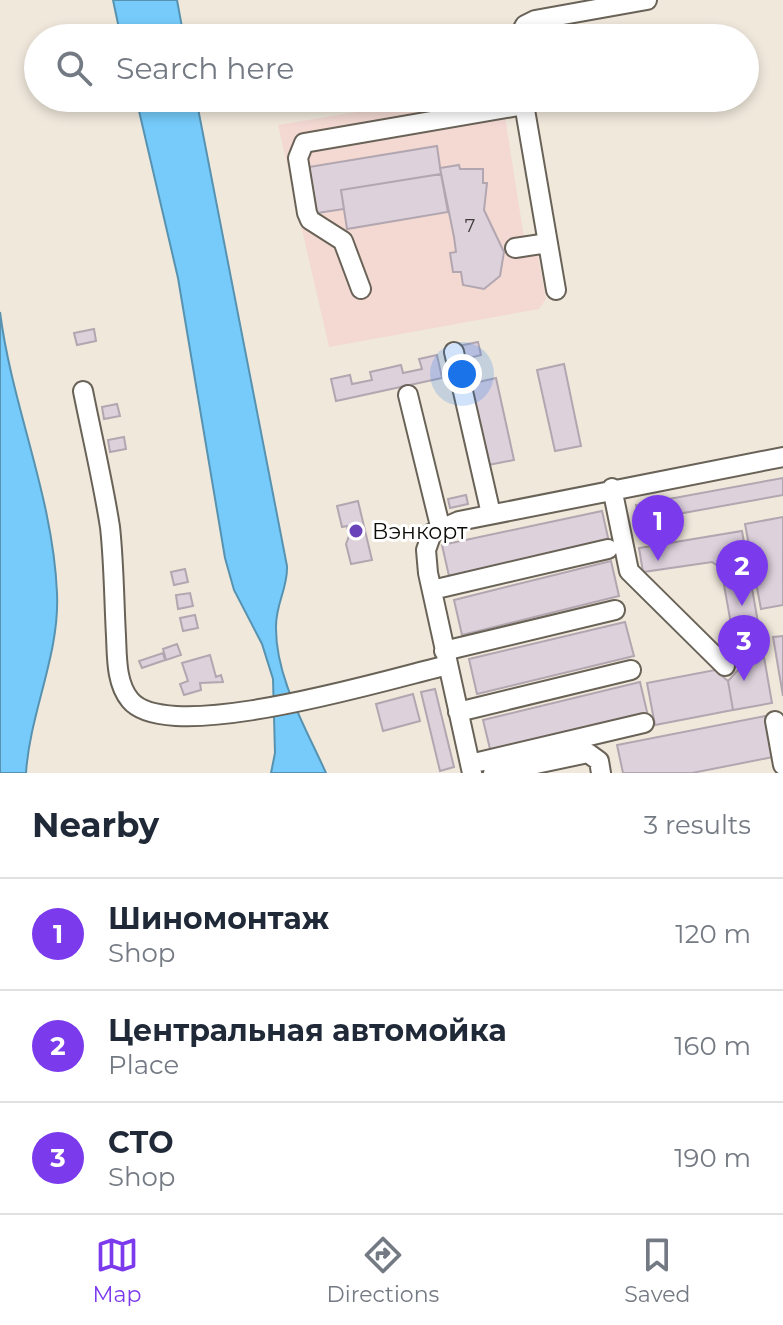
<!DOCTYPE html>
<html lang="en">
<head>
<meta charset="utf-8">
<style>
  :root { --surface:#fff; --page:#f2f2f3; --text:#1f2937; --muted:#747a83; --line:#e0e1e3; --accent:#7c3aed }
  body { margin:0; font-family:Montserrat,sans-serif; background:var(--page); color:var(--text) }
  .you { position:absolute; left:462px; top:374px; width:28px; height:28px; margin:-20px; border:6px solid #fff; border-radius:50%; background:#1a73e8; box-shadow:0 0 0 12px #1a73e833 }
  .badge { display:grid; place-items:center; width:52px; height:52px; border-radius:50%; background:var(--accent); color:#fff; font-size:26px; font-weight:700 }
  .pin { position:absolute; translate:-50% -66px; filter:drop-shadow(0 2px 4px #0008) }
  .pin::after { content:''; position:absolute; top:42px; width:28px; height:24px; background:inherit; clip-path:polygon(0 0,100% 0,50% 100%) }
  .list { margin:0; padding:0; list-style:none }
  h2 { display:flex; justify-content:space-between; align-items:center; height:104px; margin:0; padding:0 32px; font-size:34px }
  h2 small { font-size:26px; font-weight:400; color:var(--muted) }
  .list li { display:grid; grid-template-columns:52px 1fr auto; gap:24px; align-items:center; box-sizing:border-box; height:112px; padding:0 32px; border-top:2px solid var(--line) }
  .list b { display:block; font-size:30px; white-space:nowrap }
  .list p { margin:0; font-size:26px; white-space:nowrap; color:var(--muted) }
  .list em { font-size:26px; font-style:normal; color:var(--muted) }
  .icon { flex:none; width:44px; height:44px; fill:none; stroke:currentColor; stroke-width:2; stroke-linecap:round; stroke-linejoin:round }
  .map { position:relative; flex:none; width:783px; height:773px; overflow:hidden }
  .search { position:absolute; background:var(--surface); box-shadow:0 4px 12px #0003; left:24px; right:24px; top:24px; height:88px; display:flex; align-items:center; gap:20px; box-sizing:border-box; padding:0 28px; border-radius:44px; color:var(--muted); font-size:30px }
  .sheet { height:440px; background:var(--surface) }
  nav { display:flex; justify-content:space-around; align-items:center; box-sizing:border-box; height:112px; border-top:2px solid var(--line); background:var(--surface); font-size:22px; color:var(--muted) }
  nav a { display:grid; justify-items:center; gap:4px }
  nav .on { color:var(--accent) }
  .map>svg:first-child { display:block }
  .commercial { fill:#f3d9d2 }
  .water { fill:#76cbfa; stroke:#5792b1; stroke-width:2 }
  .building { fill:#ddd1dc; stroke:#b2a6b0; stroke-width:2 }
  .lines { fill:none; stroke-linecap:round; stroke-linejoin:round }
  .minor-casing { stroke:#696257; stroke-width:22 }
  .minor { stroke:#fff; stroke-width:18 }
  .poi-dot { fill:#6941b9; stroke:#fff; stroke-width:3 }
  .labels { text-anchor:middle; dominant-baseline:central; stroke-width:6; stroke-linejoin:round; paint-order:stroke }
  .number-label { font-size:18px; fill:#423d3d }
  .poi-label { font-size:22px; fill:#0e0c08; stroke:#fff; text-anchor:start }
</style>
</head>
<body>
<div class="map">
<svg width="783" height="773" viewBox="0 0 783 773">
  <rect width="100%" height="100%" fill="#f0e8db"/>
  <!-- commercial -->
  <path class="commercial" d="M380,98H454L455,102L502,98L526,250L538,256L546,299L539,309L329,347L278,125L381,108Z"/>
  <!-- water -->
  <path class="water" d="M113,0H177L184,38H121Z
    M136,98H196L287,566C288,588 276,603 276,626C275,677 306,728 326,773H271L275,753L273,679L262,644L234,590L225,558L178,278Z
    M0,312C12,407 53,496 57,593C60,654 30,712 26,773H0Z"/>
  <!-- building -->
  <path class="building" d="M437,146L441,174L341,190L344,209L317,213L309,167Z
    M459,165L460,169H483V183H487L484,210L504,252L500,276L484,289L463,285L461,272H453L450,253L456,252L454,237L440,168Z
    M441,174L448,212L347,229L341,190Z
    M94,329L96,341L77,345L74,333Z
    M478,342L481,355L461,360L458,346Z
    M437,355L442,378L336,401L331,379L350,375L352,384L372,380L370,372L401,365L403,373L422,369L419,359Z
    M564,364L581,446L555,451L537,370Z
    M496,378L514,460L488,465L470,384Z
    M117,404L120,416L104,419L102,407Z
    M124,437L126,449L110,452L108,440Z
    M783,478V495L639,521L636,505Z
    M466,495L468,504L450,508L448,499Z
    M358,501L372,560L351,564L346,544L349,536L347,526L342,527L337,506Z
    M602,511L609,542L449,576L442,545Z
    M783,517V605L761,609L745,524Z
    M742,531L772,703L733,710L728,681L739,669L721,568L712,562L643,572L639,548Z
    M611,561L619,596L462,635L454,600Z
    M185,569L188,582L174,585L171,572Z
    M190,593L193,606L178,609L176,595Z
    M195,615L198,628L183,631L180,618Z
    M625,622L634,656L477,694L469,659Z
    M783,636V696L773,637Z
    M177,644L181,655L166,660L163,649Z
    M163,653L165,660L142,668L139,661Z
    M210,655L216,677L221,675L223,682L200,683L201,690L184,695L180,684L188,681L182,663Z
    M715,670L728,681L733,710L655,725L647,683Z
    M640,682L648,716L491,753L483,720Z
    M435,689L454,767L440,771L421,692Z
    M413,694L420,721L383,731L376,704Z
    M765,716L773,757L692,773H623L617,745Z"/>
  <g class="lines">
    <defs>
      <path id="minor" d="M518,38L525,25L535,20L647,0
        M523,98L556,290
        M515,248L548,243
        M361,289L343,241L310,220L307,213L298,158L304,143L524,105
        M454,352L491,514
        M83,391C92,436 103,482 110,527C114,563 114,600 116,636C117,657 116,683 130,700C168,747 392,678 448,665
        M408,395L440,526
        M612,488L629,571L725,666
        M432,590L608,549
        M444,651L615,610
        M458,712L631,670
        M775,721L783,765
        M470,764L644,723
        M472,773L428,573L426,550L432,533L459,521L783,457
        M493,773L588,753L599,761L601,773"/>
    </defs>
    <!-- minor casing -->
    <use href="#minor" class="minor-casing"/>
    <!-- minor -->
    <use href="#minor" class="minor"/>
  </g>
  <!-- markers -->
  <circle class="poi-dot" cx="356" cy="531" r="8"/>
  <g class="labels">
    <!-- number labels -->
    <g class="number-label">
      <text x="470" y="226">7</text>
    </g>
    <!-- poi labels -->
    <g class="poi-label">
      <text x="372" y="531">Вэнкорт</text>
    </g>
  </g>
</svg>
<div class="you"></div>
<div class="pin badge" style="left:658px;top:561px">1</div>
<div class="pin badge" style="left:742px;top:606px">2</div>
<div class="pin badge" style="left:744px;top:681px">3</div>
<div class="search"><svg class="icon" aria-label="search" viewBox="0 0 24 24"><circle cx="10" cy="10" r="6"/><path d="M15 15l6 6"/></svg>Search here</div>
</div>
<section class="sheet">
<h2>Nearby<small>3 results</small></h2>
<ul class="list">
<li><span class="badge">1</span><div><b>Шиномонтаж</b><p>Shop</p></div><em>120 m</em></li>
<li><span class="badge">2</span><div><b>Центральная автомойка</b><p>Place</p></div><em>160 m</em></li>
<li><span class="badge">3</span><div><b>СТО</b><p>Shop</p></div><em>190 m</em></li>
</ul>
</section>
<nav>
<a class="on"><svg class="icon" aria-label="map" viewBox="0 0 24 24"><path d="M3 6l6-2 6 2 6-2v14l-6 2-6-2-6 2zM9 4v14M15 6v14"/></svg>Map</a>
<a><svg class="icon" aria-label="directions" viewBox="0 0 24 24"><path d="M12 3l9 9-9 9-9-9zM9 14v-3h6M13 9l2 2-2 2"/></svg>Directions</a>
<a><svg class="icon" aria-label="saved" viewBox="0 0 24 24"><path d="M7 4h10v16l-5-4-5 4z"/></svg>Saved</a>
</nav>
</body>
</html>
